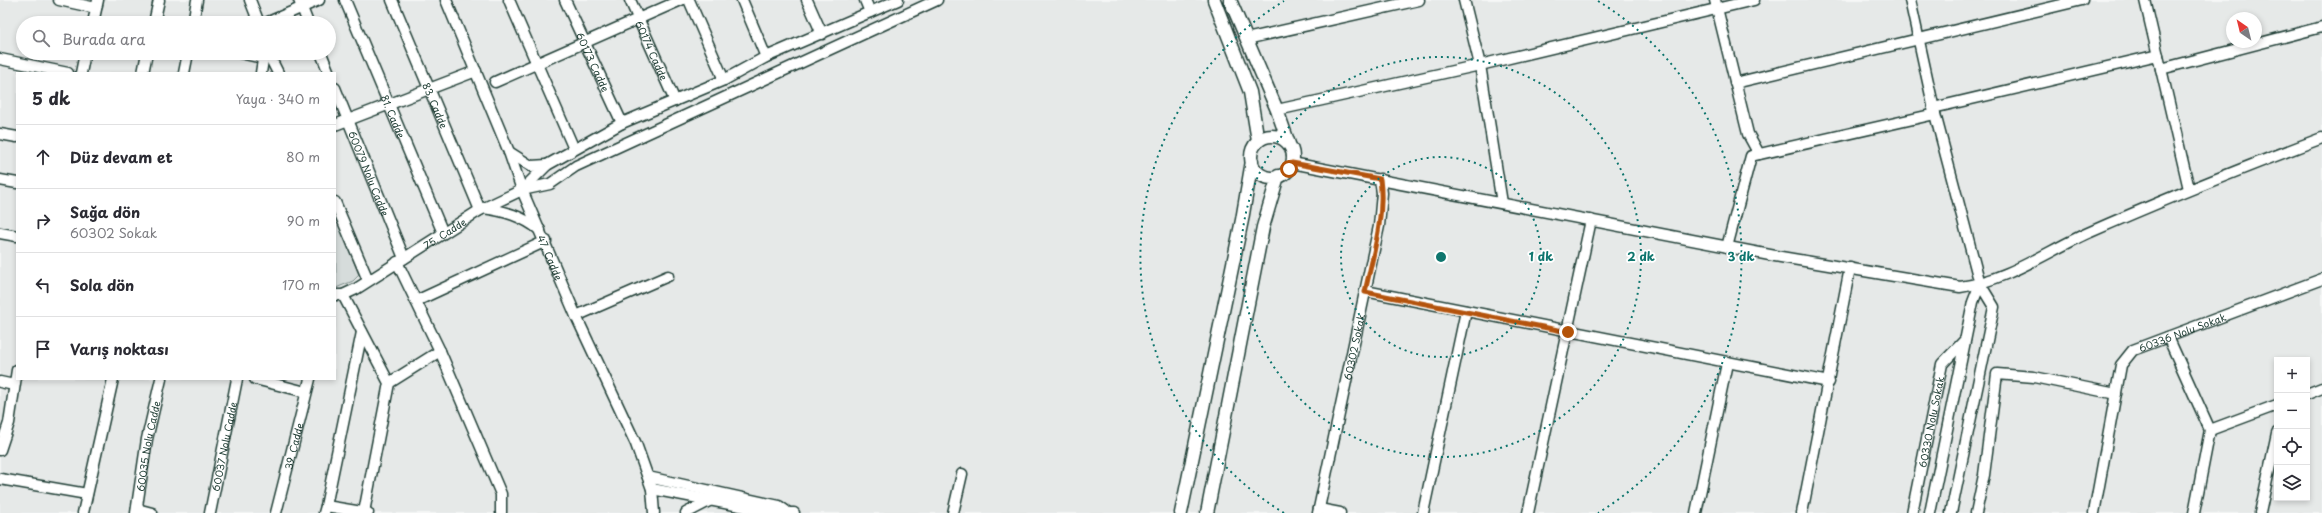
<!DOCTYPE html>
<html lang="tr">
<head>
<meta charset="utf-8">
<style>
  :root { --surface:#fff; --page:#f7f7f7; --text:#2b2b33; --muted:#7c7c81; --line:#e1e1e2 }
  body { margin:0; font-family:"Playpen Sans",sans-serif; background:var(--page); color:var(--text) }
  .controls { position:absolute; right:12px; bottom:12px; display:grid; overflow:hidden; border-radius:0px; box-shadow:0 2px 6px #0003 }
  .controls button { width:36px; height:36px; display:grid; place-items:center; padding:0; border:0; border-bottom:1px solid var(--line); background:var(--surface); color:var(--text); font:20px sans-serif }
  .compass { position:absolute; left:2226px; top:12px; width:36px; height:36px; border-radius:50%; background:var(--surface); box-shadow:0 2px 6px #0003; rotate:325deg }
  .stop { position:absolute; width:12px; height:12px; margin:-9px; border:3px solid #b45309; border-radius:50%; background:#fff }
  .stop.end { background:#b45309; border-color:#fff; box-shadow:0 1px 4px #0008 }
  .list { margin:0; padding:0; list-style:none }
  h2 { display:flex; justify-content:space-between; align-items:center; height:52px; margin:0; padding:0 16px; font-size:17px }
  h2 small { font-size:13px; font-weight:400; color:var(--muted) }
  .list li { display:grid; grid-template-columns:26px 1fr auto; gap:12px; align-items:center; box-sizing:border-box; height:64px; padding:0 16px; border-top:1px solid var(--line) }
  .list b { display:block; font-size:15px; white-space:nowrap }
  .list p { margin:0; font-size:13px; white-space:nowrap; color:var(--muted) }
  .list em { font-size:13px; font-style:normal; color:var(--muted) }
  .icon { flex:none; width:22px; height:22px; fill:none; stroke:currentColor; stroke-width:2; stroke-linecap:round; stroke-linejoin:round }
  .map { position:relative; flex:none; width:2322px; height:513px; overflow:hidden }
  .search { position:absolute; background:var(--surface); box-shadow:0 2px 6px #0003; left:16px; top:16px; width:320px; height:44px; display:flex; align-items:center; gap:10px; box-sizing:border-box; padding:0 14px; border-radius:22px; color:var(--muted); font-size:15px }
  .panel { position:absolute; background:var(--surface); box-shadow:0 2px 6px #0003; left:16px; top:72px; width:320px; height:308px; border-radius:0px }
  .map>svg:first-child { display:block }
  .built { fill:#e6e9e8; fill-rule:evenodd }
  .green { fill:#d6dcdb; stroke:#7a8c88 }
  .lines { fill:none; stroke-linecap:round; stroke-linejoin:round }
  .minor-casing { stroke:#1f3d34; stroke-width:13 }
  .major-casing { stroke:#1f3d34; stroke-width:15 }
  .minor { stroke:#fff; stroke-width:10 }
  .major { stroke:#fff; stroke-width:12 }
  .route { stroke:#b45309; stroke-width:5 }
  .ring { fill:none; stroke:#0f766e; stroke-width:2; stroke-dasharray:2 4 }
  .labels { text-anchor:middle; dominant-baseline:central; stroke-width:3.5; stroke-linejoin:round; paint-order:stroke }
  .street-label { font-size:10px; fill:#1f3d34; stroke:#fff }
  .centre { fill:#0f766e; stroke:#fff; stroke-width:2 }
  .ring-label { font-size:12px; text-anchor:middle; font-weight:bold; fill:#0f766e; stroke:#fff; stroke-width:3.5; stroke-linejoin:round; paint-order:stroke }
</style>
</head>
<body>
<div class="map">
<svg width="2322" height="513" viewBox="0 0 2322 513">
  <rect width="100%" height="100%" fill="#f6f7f7"/>
  <filter id="ink" filterUnits="userSpaceOnUse"><feTurbulence type="fractalNoise" baseFrequency=".025" numOctaves="2"/><feDisplacementMap in="SourceGraphic" scale="8" xChannelSelector="R" yChannelSelector="G"/><feConvolveMatrix kernelMatrix="1 2 1 2 8 2 1 2 1" color-interpolation-filters="sRGB"/></filter>
  <g filter="url(#ink)">
    <!-- built -->
    <path class="built" d="M0,0H2322V513H0ZM2232,18H2256V42H2232ZM23,23H329V53H23ZM17,73H335V379H17ZM2277,360H2307V498H2277Z"/>
    <!-- green -->
    <path class="green" d="M335,214L359,275L353,281L336,288Z"/>
    <g class="lines">
      <defs>
        <g id="minor">
          <path d="M59,0L96,8"/>
          <path d="M250,0L259,23"/>
          <path d="M299,0L308,23"/>
          <path id="s1" d="M345,0L443,233"/>
          <path id="s2" d="M392,0L480,210"/>
          <path id="s3" d="M446,0L509,152L522,190L576,316L636,444L652,489L654,513"/>
          <path d="M509,0L574,149"/>
          <path id="s4" d="M565,0L622,123"/>
          <path id="s5" d="M630,0L675,101"/>
          <path d="M689,0L724,80"/>
          <path d="M742,0L766,57"/>
          <path d="M807,0L822,34"/>
          <path d="M865,0L870,12"/>
          <path d="M1464,0L1480,65L1502,203"/>
          <path d="M1715,0L1748,134L1759,154"/>
          <path d="M1910,0L1935,114L1980,284L1994,307L1951,513"/>
          <path d="M2145,0L2189,189"/>
          <path d="M93,23L98,0"/>
          <path d="M154,23L159,0"/>
          <path d="M193,23L197,0"/>
          <path d="M266,23L319,0"/>
          <path d="M1246,39L1419,0"/>
          <path d="M240,53L263,58"/>
          <path d="M268,53L278,73"/>
          <path d="M321,53L329,73"/>
          <path d="M0,59L68,73"/>
          <path d="M2161,69L2322,27"/>
          <path d="M81,73L85,53"/>
          <path d="M143,73L147,53"/>
          <path d="M184,73L188,53"/>
          <path d="M261,73L264,53"/>
          <path d="M495,82L681,0"/>
          <path d="M1735,83L2082,0"/>
          <path id="s6" d="M335,88L404,258"/>
          <path d="M1933,108L2158,55"/>
          <path d="M1277,110L1480,65L1754,0"/>
          <path d="M335,125L476,71"/>
          <path d="M0,134L17,137"/>
          <path d="M509,152L531,166L547,165"/>
          <path d="M1292,163L1775,256L1960,287C2006,281 2046,252 2088,233C2165,199 2243,168 2322,138"/>
          <path d="M0,180L17,183"/>
          <path d="M522,190L547,165L622,123L724,80L766,57L898,0"/>
          <path d="M335,202L368,280"/>
          <path d="M483,208C505,211 522,216 540,230"/>
          <path d="M0,233L17,236"/>
          <path d="M1727,247L1751,156L1935,114"/>
          <path d="M397,262L440,351L501,494V513"/>
          <path d="M1365,291L1829,382"/>
          <path id="s7" d="M335,295H343L356,289L480,210L522,190L550,184L576,166L937,0"/>
          <path d="M343,295L389,383L364,512"/>
          <path d="M416,301L546,241"/>
          <path d="M576,316L668,276"/>
          <path d="M2168,337L2210,430L2194,513"/>
          <path d="M255,379L306,392"/>
          <path d="M0,382L14,385"/>
          <path d="M389,383L440,351"/>
          <path d="M2307,394L2322,388"/>
          <path d="M2210,430L2277,405"/>
          <path d="M0,450L9,423L17,370"/>
          <path d="M648,477L779,506L786,511"/>
          <path d="M0,479L87,494"/>
          <path d="M652,489L776,513H794"/>
          <path d="M326,506L362,332"/>
          <path d="M137,509L152,513"/>
          <path d="M1319,509L1340,513"/>
          <path d="M83,513L113,379"/>
          <path id="s8" d="M136,513L147,439L161,379"/>
          <path id="s9" d="M210,513L237,379"/>
          <path id="s10" d="M276,513L310,379"/>
          <path d="M324,513L326,506L368,513"/>
          <path d="M686,513L711,500"/>
          <path d="M953,513L962,474"/>
          <path id="s11" d="M1318,513L1379,226L1382,193L1380,179"/>
          <path d="M1423,513L1466,311"/>
          <path d="M1528,513L1591,220"/>
          <path d="M1696,513L1727,363"/>
          <path d="M1802,513L1850,268"/>
          <path id="s12" d="M1912,513L1942,364L1965,340"/>
          <path d="M1930,513L1973,302L1980,284"/>
          <path d="M1976,513L1984,475L1997,374L2034,377L2116,394"/>
          <path id="s13" d="M2094,513L2121,365L2133,350L2322,279"/>
          <path d="M2260,513L2277,433"/>
        </g>
        <path id="major" d="M1214,0L1250,92L1258,141
          M1230,0L1277,110L1289,144
          M1251 157a21 21 0 1 1 42 0a21 21 0 1 1-42 0Z
          M1181,513L1242,220L1252,161
          M1207,513L1263,227L1278,176"/>
      </defs>
      <!-- minor casing -->
      <use href="#minor" class="minor-casing"/>
      <!-- major casing -->
      <use href="#major" class="major-casing"/>
      <!-- minor -->
      <use href="#minor" class="minor"/>
      <!-- major -->
      <use href="#major" class="major"/>
    </g>
  </g>
  <g class="lines" filter="url(#ink)">
    <!-- route -->
    <path class="route" d="M1289,169L1292,163L1380,179C1385,216 1373,255 1365,292L1568,332"/>
  </g>
  <!-- distance rings -->
  <g class="ring">
    <circle cx="1441" cy="257" r="100"/>
    <circle cx="1441" cy="257" r="200"/>
    <path d="M1284 513A300 300 0 0 1 1284 1M1598 1A300 300 0 0 1 1598 513"/>
  </g>
  <g class="labels">
    <!-- street labels -->
    <g class="street-label">
      <text stroke="none"><textPath href="#s5" startOffset="55">60174 Cadde</textPath></text>
      <text stroke="none"><textPath href="#s4" startOffset="68">60173 Cadde</textPath></text>
      <text stroke="none"><textPath href="#s2" startOffset="114">83. Cadde</textPath></text>
      <text stroke="none"><textPath href="#s1" startOffset="126">81. Cadde</textPath></text>
      <text stroke="none"><textPath href="#s6" startOffset="92">60079 Nolu Cadde</textPath></text>
      <text stroke="none"><textPath href="#s7" startOffset="127">75. Cadde</textPath></text>
      <text stroke="none"><textPath href="#s3" startOffset="278">47. Cadde</textPath></text>
      <text stroke="none"><textPath href="#s13" startOffset="222">60336 Nolu Sokak</textPath></text>
      <text stroke="none"><textPath href="#s11" startOffset="170">60302 Sokak</textPath></text>
      <text stroke="none"><textPath href="#s12" startOffset="93">60330 Nolu Sokak</textPath></text>
      <text stroke="none"><textPath href="#s8" startOffset="68">60035 Nolu Cadde</textPath></text>
      <text stroke="none"><textPath href="#s9" startOffset="68">60037 Nolu Cadde</textPath></text>
      <text stroke="none"><textPath href="#s10" startOffset="69">39. Cadde</textPath></text>
    </g>
  </g>
  <circle cx="1441" cy="257" r="6" class="centre"/>
  <g class="ring-label">
    <text x="1541" y="261">1 dk</text>
    <text x="1641" y="261">2 dk</text>
    <text x="1741" y="261">3 dk</text>
  </g>
</svg>
<div class="controls">
<button>+</button>
<button>−</button>
<button><svg class="icon" aria-label="locate" viewBox="0 0 24 24"><circle cx="12" cy="12" r="6"/><path d="M12 2v4M12 18v4M2 12h4M18 12h4"/></svg></button>
<button><svg class="icon" aria-label="layers" viewBox="0 0 24 24"><path d="M12 4l9 5-9 5-9-5zM3 14l9 5 9-5"/></svg></button>
</div>
<svg class="compass" viewBox="-18 -18 36 36"><path d="M0-13l5 13h-10z" fill="#e53935"/><path d="M0 13l5-13h-10z" fill="#7c7c81"/></svg>
<div class="stop" style="left:1289px;top:169px"></div>
<div class="stop end" style="left:1568px;top:332px"></div>
<div class="search"><svg class="icon" aria-label="search" viewBox="0 0 24 24"><circle cx="10" cy="10" r="6"/><path d="M15 15l6 6"/></svg>Burada ara</div>
<section class="panel">
<h2>5 dk<small>Yaya · 340 m</small></h2>
<ul class="list">
<li><svg class="icon" aria-label="ahead" viewBox="0 0 24 24"><path d="M12 20V5M6 11l6-6 6 6"/></svg><div><b>Düz devam et</b></div><em>80 m</em></li>
<li><svg class="icon" aria-label="right" viewBox="0 0 24 24"><path d="M7 20v-9h11M14 6l5 5-5 5"/></svg><div><b>Sağa dön</b><p>60302 Sokak</p></div><em>90 m</em></li>
<li><svg class="icon" aria-label="left" viewBox="0 0 24 24"><path d="M17 20v-9H6M10 6l-5 5 5 5"/></svg><div><b>Sola dön</b></div><em>170 m</em></li>
<li><svg class="icon" aria-label="arrive" viewBox="0 0 24 24"><path d="M6 21V4h12l-3 4 3 4H6"/></svg><div><b>Varış noktası</b></div></li>
</ul>
</section>
</div>
</body>
</html>
